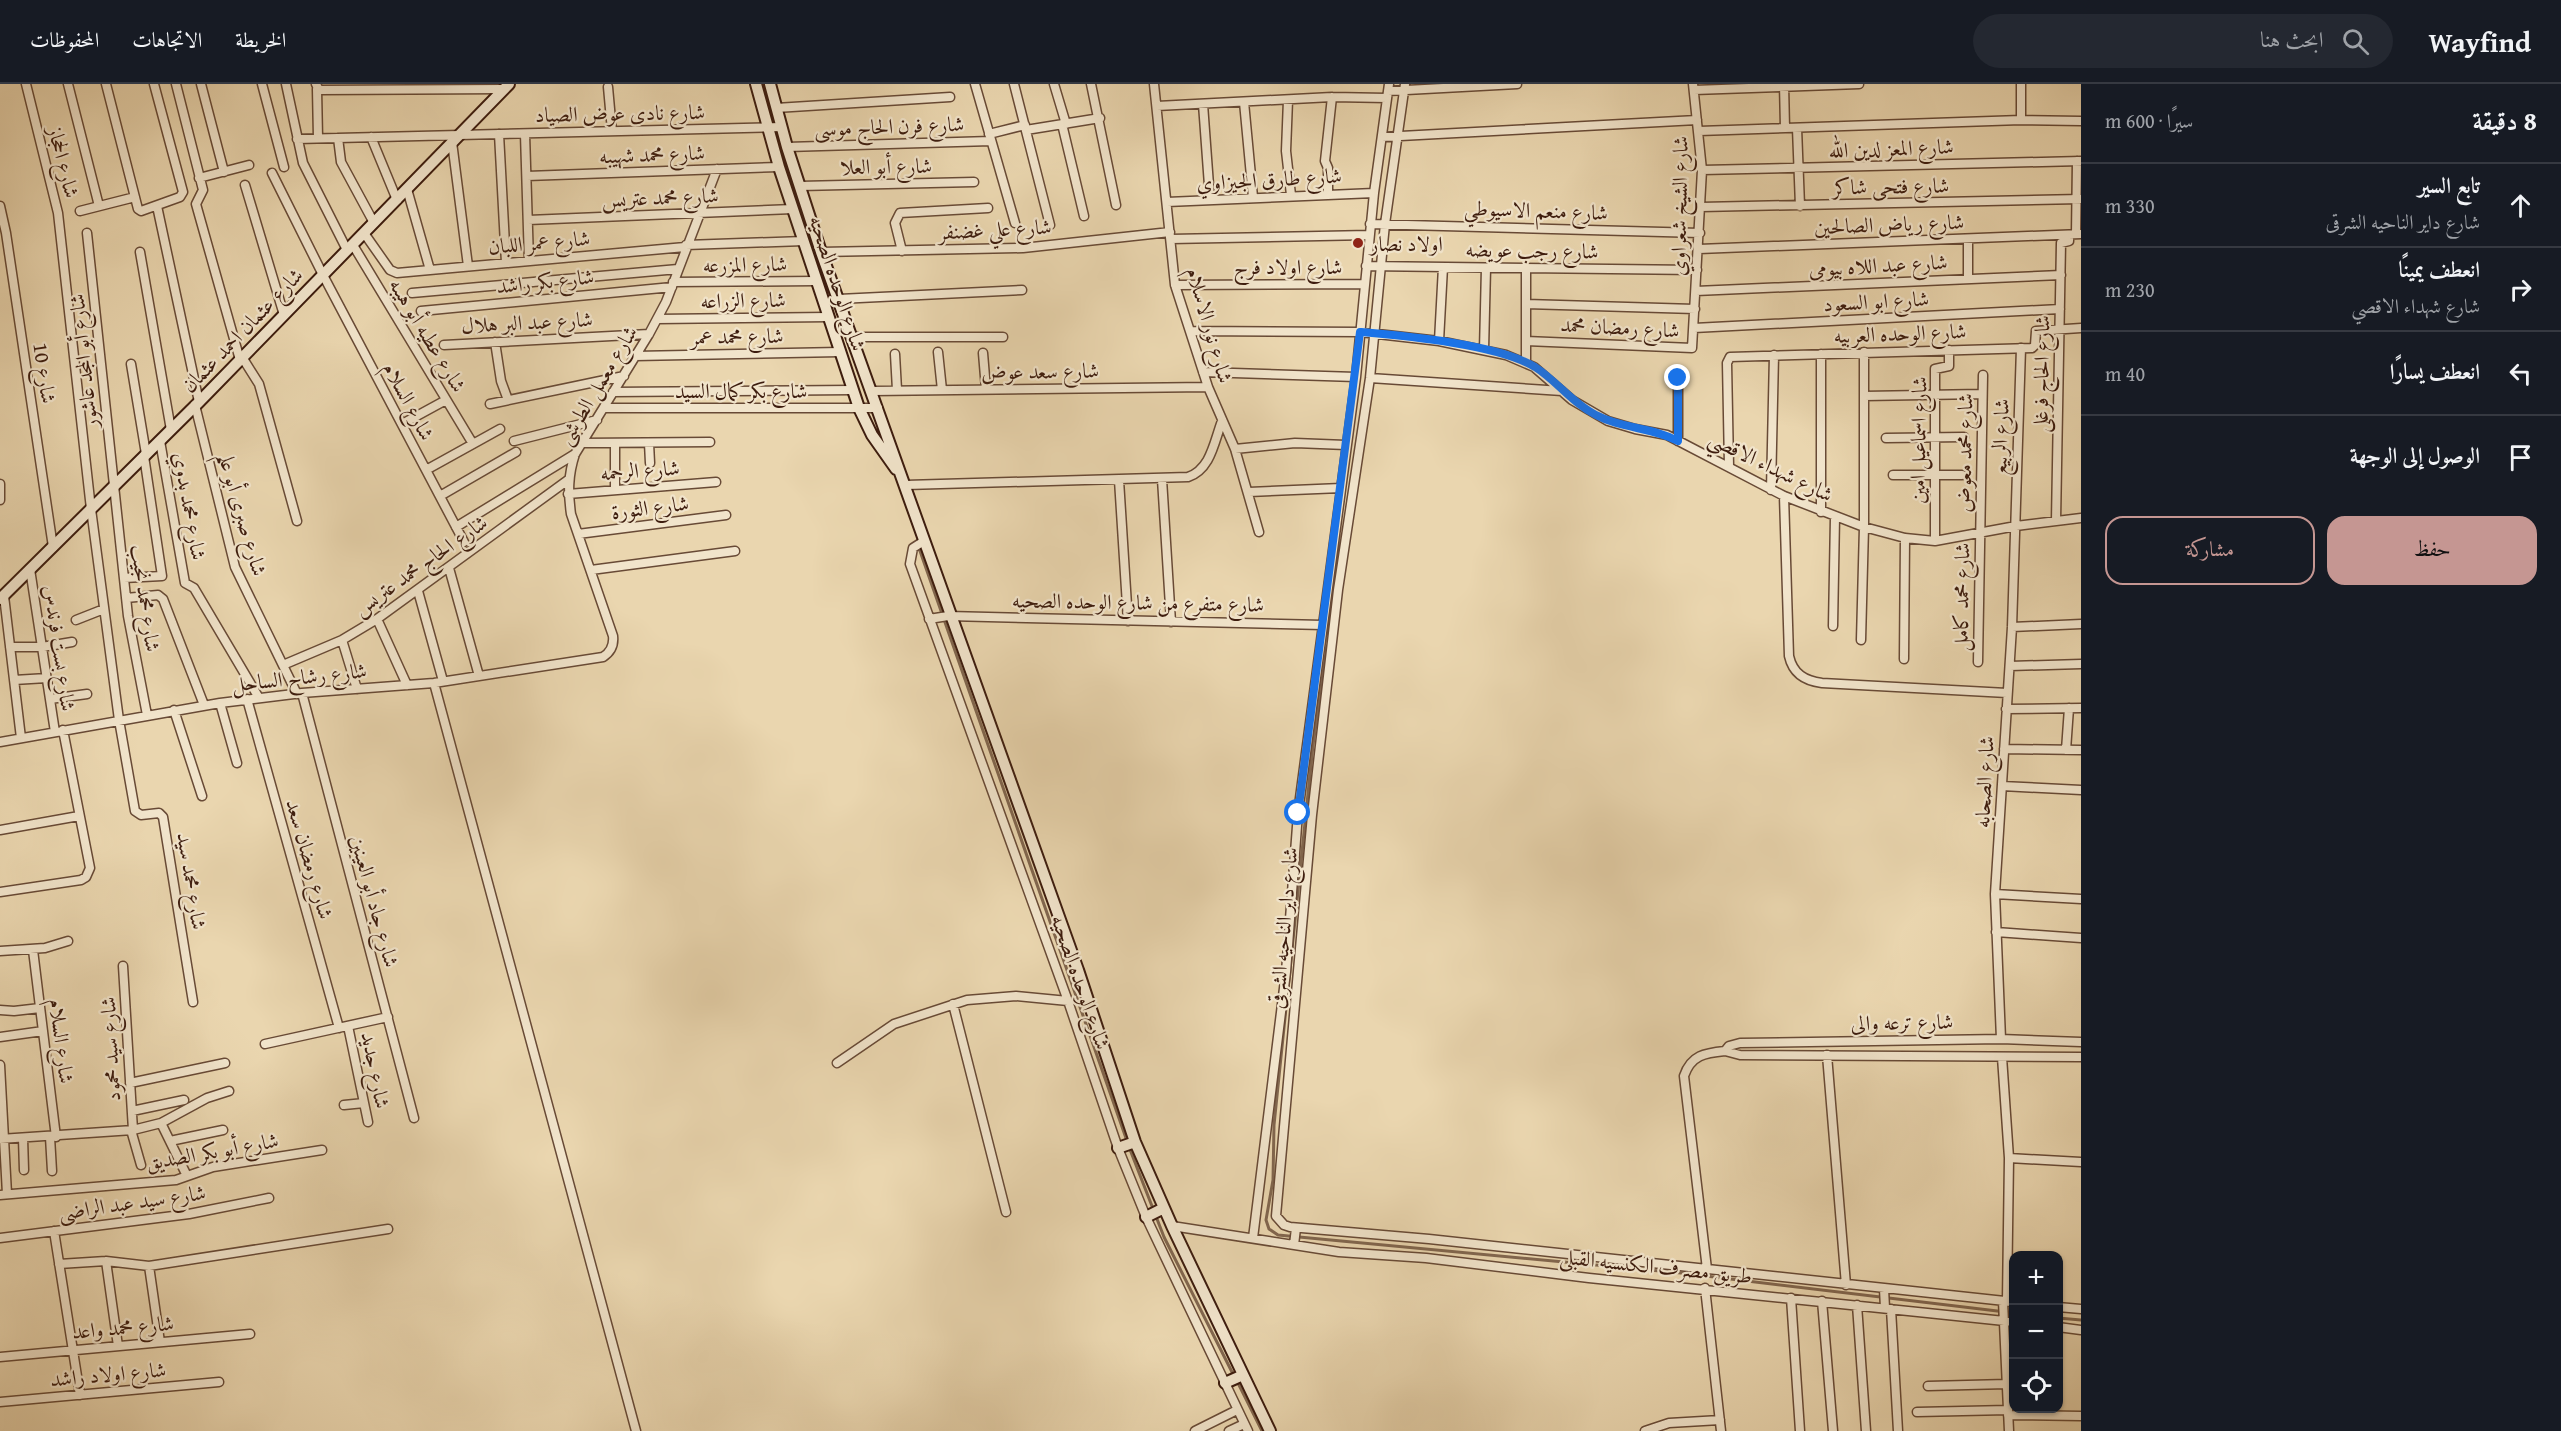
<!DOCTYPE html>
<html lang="ar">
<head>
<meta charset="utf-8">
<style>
  :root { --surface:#171b24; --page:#242831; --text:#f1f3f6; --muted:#9ea1a6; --line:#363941; --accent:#c59692 }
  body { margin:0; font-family:"Gentium Book Plus",Amiri,serif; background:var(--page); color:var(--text); direction:rtl }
  .controls { position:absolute; right:18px; bottom:18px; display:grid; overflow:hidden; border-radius:12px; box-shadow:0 2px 4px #0004 }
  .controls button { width:54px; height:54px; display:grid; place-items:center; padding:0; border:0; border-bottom:2px solid var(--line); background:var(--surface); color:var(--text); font:30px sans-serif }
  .stop { position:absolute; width:18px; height:18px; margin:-14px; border:4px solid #1a73e8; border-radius:50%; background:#fff }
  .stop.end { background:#1a73e8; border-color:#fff; box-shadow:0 2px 6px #0008 }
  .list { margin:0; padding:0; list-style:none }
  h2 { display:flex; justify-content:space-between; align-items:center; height:78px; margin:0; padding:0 24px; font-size:26px }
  h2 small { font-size:20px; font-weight:400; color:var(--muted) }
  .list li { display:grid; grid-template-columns:39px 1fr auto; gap:18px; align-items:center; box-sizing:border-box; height:84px; padding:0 24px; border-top:2px solid var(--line) }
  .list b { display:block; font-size:22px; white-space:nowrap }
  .list p { margin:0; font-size:20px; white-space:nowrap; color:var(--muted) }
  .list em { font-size:20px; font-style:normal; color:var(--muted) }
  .actions { display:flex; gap:12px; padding:18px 24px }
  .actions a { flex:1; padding:14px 0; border:2px solid var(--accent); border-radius:18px; text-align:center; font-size:21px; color:var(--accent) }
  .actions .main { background:var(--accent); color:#111 }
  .icon { flex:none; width:33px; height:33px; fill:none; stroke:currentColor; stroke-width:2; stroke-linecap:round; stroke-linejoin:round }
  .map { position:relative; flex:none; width:2081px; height:1347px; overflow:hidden; direction:ltr }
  header { display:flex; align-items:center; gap:36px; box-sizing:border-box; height:84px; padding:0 30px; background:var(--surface); border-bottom:2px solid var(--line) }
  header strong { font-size:28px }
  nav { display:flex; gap:33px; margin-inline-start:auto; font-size:21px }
  .search { width:420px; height:54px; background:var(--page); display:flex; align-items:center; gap:15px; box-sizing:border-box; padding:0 21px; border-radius:33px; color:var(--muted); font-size:22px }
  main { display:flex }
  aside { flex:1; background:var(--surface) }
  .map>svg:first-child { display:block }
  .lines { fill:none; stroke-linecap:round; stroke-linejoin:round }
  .stream { stroke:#81664e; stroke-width:3 }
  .street-casing { stroke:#684a36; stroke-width:11 }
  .secondary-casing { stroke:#3d1c0e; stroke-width:14 }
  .street { stroke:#f1e4cb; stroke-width:8 }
  .secondary { stroke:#f1e4cb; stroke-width:10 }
  .route { stroke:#1a73e8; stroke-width:8 }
  .poi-dot { fill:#8f2418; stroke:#f1e4cb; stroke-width:2 }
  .labels { text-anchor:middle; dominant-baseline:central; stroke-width:4.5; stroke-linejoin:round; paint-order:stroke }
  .street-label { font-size:21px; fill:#3d1c0e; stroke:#f1e4cb }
  .poi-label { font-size:21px; fill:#3d1c0e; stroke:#f1e4cb; text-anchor:start }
</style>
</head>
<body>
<header>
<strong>Wayfind</strong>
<div class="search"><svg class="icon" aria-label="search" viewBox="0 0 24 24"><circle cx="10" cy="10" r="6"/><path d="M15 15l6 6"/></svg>ابحث هنا</div>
<nav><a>الخريطة</a><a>الاتجاهات</a><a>المحفوظات</a></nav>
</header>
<main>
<aside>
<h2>8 دقيقة<small>سيرًا · 600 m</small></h2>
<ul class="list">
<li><svg class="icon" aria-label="ahead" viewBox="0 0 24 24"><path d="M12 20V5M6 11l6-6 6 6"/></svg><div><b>تابع السير</b><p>شارع داير الناحيه الشرقى</p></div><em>330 m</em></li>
<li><svg class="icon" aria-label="right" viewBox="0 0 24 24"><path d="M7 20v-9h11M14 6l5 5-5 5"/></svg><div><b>انعطف يمينًا</b><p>شارع شهداء الاقصي</p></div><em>230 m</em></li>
<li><svg class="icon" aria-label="left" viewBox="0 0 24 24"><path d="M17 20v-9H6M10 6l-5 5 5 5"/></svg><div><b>انعطف يسارًا</b></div><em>40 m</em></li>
<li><svg class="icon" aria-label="arrive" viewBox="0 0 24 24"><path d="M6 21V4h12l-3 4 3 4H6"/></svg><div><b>الوصول إلى الوجهة</b></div></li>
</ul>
<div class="actions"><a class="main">حفظ</a><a>مشاركة</a></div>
</aside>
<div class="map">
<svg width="2081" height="1347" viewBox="0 0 2081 1347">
  <rect width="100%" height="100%" fill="#ead6af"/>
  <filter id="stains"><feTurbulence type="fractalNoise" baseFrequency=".00333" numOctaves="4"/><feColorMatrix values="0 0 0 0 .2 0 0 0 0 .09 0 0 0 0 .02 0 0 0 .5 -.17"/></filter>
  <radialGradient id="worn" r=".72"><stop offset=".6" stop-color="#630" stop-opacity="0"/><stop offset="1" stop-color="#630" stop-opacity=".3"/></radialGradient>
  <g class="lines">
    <!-- stream -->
    <path class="stream" d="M920,467L1127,1057
      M1327,562L1313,661L1274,1041L1273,1096L1266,1136L1269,1145L1278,1151L1681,1189L2014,1229
      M1129,1063L1164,1153L1234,1292
      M2058,1234L2081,1236
      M1237,1297L1262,1347"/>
    <defs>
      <path id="street" d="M26,0L58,129L91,425L119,636L135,727L141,731L159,729L163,733L193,918
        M68,0L99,122
        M106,0L138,125L141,127L180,113L183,108L154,0
        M176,0L203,106L196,120L240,276
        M201,0L224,88
        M262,0L284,83
        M286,0L303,79L347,166
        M316,0L319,6L504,5
        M975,0L1015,139
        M1014,0L1050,141
        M1054,0L1066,40
        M1091,0L1116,121
        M1154,0L1175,201L1208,303L1235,365L1259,448
        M1405,0L1385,140L1370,294L1338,506L1312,731L1276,1132L1284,1141L1290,1143L1429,1155L2014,1218
        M1784,0L1785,44
        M608,3L612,47
        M317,5L318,54
        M1694,6L1859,0
        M1388,7L1517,0
        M1288,16L1286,67L1291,111
        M1244,18L1253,113
        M1203,20L1210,115
        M1157,22L1332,13L1387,14
        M776,24L950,13
        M2021,36V0
        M1062,40L1084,132
        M1797,44L1800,122
        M1026,46L1100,34
        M1699,47L2021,36L2081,37
        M499,50L506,179
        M525,50L529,177
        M989,50L1025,41
        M371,53L397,116
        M1382,53L1697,36
        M338,54L341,78L374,139
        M297,55L782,43
        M452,58L468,182
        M787,63L991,57
        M1702,86L2081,77
        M272,89L323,191L464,458
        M527,92L779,83
        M199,94L249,81
        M245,101L284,231
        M800,102L974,98
        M407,105L430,186
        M1328,109V84L1325,77L1332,13
        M1167,118L1374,109
        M0,122L6,149L53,463
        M157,122L199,318
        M1701,123L2081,115
        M80,127L135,113
        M528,136L793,125
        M1370,140L1700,149
        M87,149L128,532L147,631
        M364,149L390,186L397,189L685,163
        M2076,150L2077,77
        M1171,155L1369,151
        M1968,155V195
        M353,161L473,360
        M686,161L804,157
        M1699,165L2081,150
        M902,167L895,139L900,129L988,124
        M140,168L171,346
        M821,168L1023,164L1170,148
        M1366,182L1697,186
        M1526,184V279
        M673,198L816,197
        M1175,201L1364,200
        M1696,207L2061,191
        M412,209L678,185
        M839,215L1022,206
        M1526,220L1695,225
        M421,227L672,203
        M657,235L829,233
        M1694,244L2060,225
        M1190,247L1360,248L1439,257L1506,271L1534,283L1572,316L1608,337L1635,345L1667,351L1784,412L1864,443L1905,454L1935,457L2016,442L2081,434
        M853,253H1003
        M1439,257L1443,183
        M1526,257L1692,264L1702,86L1693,0
        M495,258L501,297L508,316
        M444,261L649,250
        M1484,266L1486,184
        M938,268L942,306
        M983,269L986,305
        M895,270L897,306
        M1821,270V428
        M635,272L840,268
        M242,273L259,300L297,437
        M131,280L146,370
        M1203,288L1356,293
        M1370,294L1562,307
        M1678,294V357
        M872,307L1208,303
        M613,308L853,306
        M1864,312L1982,310
        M490,320L624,292
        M195,321L235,483L297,610
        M604,324H878
        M402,340L446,316
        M1886,354L1964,353
        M160,357L185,499L194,504L259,614
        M514,357L597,336
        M582,359L710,358
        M615,359V406
        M649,359L650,379
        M1235,365L1295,359L1346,361
        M1729,382L1727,279L1730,273L2032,264L2035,261L2036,247L2081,244
        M426,386L500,345
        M1893,391H1962
        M1162,395L1171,538
        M1119,396L1128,537
        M0,400V416
        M906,401L1188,393C1211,385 1214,358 1222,337
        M1771,406L1774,271
        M1249,408L1341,404
        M568,410L716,398
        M440,412L516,368
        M1784,412L1789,572C1793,590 1805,597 1822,599L2007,609
        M2056,437L2061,159L2069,157V151
        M456,443L575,370
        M578,450L726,431
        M924,457L913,464L910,480L1068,917L1118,1064L1146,1133L1248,1347
        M1935,457V285L1949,282V266
        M449,484L479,592
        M30,485L55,648
        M591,486L735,467
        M124,494L162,492L144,372
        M418,507L443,597
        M4,512L21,654
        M126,514L158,511L163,515L204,621
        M377,535L407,601
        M929,535L948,532L1323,541
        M76,536L104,525
        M1833,542L1835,433
        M2012,543L2081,540
        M342,556L357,605
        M1861,556L1864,443V268
        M10,563H42L72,558
        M1904,575L1905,454
        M1978,578L1983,291
        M283,581L342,556L377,535L568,396
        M2010,582L2081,580
        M14,596L47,594
        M434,599L636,1347
        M302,609L414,1034
        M50,615L87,610
        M247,615L339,944
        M220,619L237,679
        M2006,625L2081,624
        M174,626L202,712
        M0,658L220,619L302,609L434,599L603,573C611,568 614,561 613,552L571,430C568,409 568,391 575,370L649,250L666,218L717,85
        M2004,665L2081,666
        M2066,666L2069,624
        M2002,702L2081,706
        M0,746L79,732
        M0,808L81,796L86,793L90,784L63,646
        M1995,810L2081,815
        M1996,848L2081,854
        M33,866L56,1053
        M0,867L45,864L68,857
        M123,882L133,1046
        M953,920L1006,1128
        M0,926L14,927L40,924
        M348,942L368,1038
        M0,953L43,947
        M2001,955L1995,810L2012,543L2021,264
        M265,960L388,933
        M1725,967L1740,971L2081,973
        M1827,971L1846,1201
        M2002,973L2009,1074L2007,1217
        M837,979L894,940L967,916L1016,912L1068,917
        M0,981L7,1110
        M130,999L225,979
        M344,1021L364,1019
        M132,1027L184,1016
        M161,1039L187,1092
        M131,1046L141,1081
        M50,1053L52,1087
        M23,1054L24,1086
        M0,1055L133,1046L161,1039L207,1014L229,1007
        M170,1057L223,1046
        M2009,1074L2081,1078
        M0,1111L176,1096L213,1083L322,1066
        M1172,1142L1339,1168L1426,1174L1589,1194L2014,1238
        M54,1147L80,1311
        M0,1154L189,1130L269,1114
        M1253,1154L1286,888L1298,729L1356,293L1374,109L1389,0
        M1294,1161L1296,1144
        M106,1177L118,1262
        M59,1180L106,1177L149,1182L388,1145
        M149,1182L160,1258
        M1707,1185L1684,992C1691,971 1705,969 1725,967L1729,962L1740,959L2001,955L2081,958
        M1705,1204L1721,1347
        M1884,1205L1885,1224
        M1791,1214L1800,1347
        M1822,1217L1833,1347
        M2003,1217L2009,1347
        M1857,1221L1866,1347
        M2058,1223L2081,1225
        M1891,1225L1898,1347
        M2058,1243L2081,1246
        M0,1273L250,1250
        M1928,1302L2007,1300
        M0,1318L219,1298
        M1917,1328L2008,1326
        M2008,1331L2081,1332
        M1195,1347L1237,1326
        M1229,1347L1244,1340
        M1645,1347L1669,1339L1720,1336"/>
      <path id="secondary" d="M756,0L779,83L859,324L872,351L896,385
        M770,0L787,63L821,168L1078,886L1135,1058L1172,1142L1270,1347
        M0,515L199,318L509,0
        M1118,1064L1135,1058
        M1146,1133L1164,1124
        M1225,1299L1243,1291"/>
    </defs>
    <!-- street casing -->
    <use href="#street" class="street-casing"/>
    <!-- secondary casing -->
    <use href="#secondary" class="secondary-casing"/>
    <!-- street -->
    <use href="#street" class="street"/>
    <!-- secondary -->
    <use href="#secondary" class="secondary"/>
  </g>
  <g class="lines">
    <!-- route -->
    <path class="route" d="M1298,729L1360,248C1405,252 1497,260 1535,283C1557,297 1572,319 1596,331C1622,345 1652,343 1678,357V294"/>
  </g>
  <!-- markers -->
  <circle class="poi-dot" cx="1358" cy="159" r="6"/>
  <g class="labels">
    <!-- street labels -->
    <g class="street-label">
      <text transform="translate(620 29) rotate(-1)">شارع نادى عوض الصياد</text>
      <text transform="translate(889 42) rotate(-2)">شارع فرن الحاج موسى</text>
      <text transform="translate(1891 64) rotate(-2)">شارع المعز لدين الله</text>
      <text transform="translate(652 70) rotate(-2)">شارع محمد شهيبه</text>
      <text transform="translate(64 78) rotate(76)">شارع الحجاز</text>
      <text transform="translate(886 82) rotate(-1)">شارع أبو العلا</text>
      <text transform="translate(1269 95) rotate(-3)">شارع طارق الجيزاوي</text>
      <text transform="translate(1891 102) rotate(-1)">شارع فتحى شاكر</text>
      <text transform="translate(660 113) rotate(-2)">شارع محمد عتريس</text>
      <text transform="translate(1679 122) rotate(-89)">شارع الشيخ شعراوي</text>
      <text transform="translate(1536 126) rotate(2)">شارع منعم الاسيوطي</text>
      <text transform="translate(1889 140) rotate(-2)">شارع رياض الصالحين</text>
      <text transform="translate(995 145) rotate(-3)">شارع علي غضنفر</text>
      <text transform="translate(539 158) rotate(-5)">شارع عمر اللبان</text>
      <text transform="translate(1532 166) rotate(1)">شارع رجب عويضه</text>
      <text transform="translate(745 180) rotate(-1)">شارع المزرعه</text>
      <text transform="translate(1878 181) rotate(-3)">شارع عبد اللاه بيومى</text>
      <text x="1288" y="182">شارع اولاد فرج</text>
      <text transform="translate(545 197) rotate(-6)">شارع بكر راشد</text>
      <text transform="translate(838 199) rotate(72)">شارع الوحده الصحيه</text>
      <text transform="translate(743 216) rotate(-1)">شارع الزراعه</text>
      <text transform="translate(1876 217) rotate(-3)">شارع ابو السعود</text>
      <text transform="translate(527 238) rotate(-3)">شارع عبد البر هلال</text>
      <text transform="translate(1210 241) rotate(74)">شارع نور الاسلام</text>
      <text transform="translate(1620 243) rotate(3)">شارع رمضان محمد</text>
      <text transform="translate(242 246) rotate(-46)">شارع عثمان احمد عثمان</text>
      <text transform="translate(1900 249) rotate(-2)">شارع الوحده العربيه</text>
      <text transform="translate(428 251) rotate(59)">شارع عطيه أبو هيبه</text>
      <text transform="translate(737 252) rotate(-1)">شارع محمد عمر</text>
      <text transform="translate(83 277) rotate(-96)">شارع أبو المجد عاشور</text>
      <text transform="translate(1040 287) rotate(-1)">شارع سعد عوض</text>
      <text transform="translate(45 289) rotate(82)">شارع 10</text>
      <text transform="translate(2041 290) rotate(-89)">شارع الحاج فرغلى</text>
      <text transform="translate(597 301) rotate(-59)">شارع معمل الطرشى</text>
      <text x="741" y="306">شارع بكر كمال السيد</text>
      <text transform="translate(409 317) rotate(62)">شارع السلام</text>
      <text transform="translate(2000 353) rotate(-88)">شارع الربيع</text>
      <text transform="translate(1918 356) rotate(-89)">شارع اسماعيل امين</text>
      <text transform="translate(1964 369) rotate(-89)">شارع محمد معوض</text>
      <text transform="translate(1771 382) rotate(26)">شارع شهداء الاقصي</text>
      <text transform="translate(640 386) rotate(-4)">شارع الرحمه</text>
      <text transform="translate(190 422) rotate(80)">شارع محمد بدوي</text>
      <text transform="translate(650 423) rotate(-7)">شارع الثورة</text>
      <text transform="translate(243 430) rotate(74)">شارع صبرى أبو علم</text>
      <text transform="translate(420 481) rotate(-35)">شارع الحاج محمد عتريس</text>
      <text transform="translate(1961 513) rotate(-89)">شارع محمد كامل</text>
      <text transform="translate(146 514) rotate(82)">شارع محمد نجيب</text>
      <text transform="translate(1138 518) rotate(1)">شارع متفرع من شارع الوحده الصحيه</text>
      <text transform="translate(60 564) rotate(82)">شارع بست فرندس</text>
      <text transform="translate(299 593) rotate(-6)">شارع رشاح الساحل</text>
      <text transform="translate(1984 698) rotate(-87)">شارع الصحابه</text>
      <text transform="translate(310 775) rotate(74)">شارع رمضان سعد</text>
      <text transform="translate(192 797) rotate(81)">شارع محمد سيد</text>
      <text transform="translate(375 817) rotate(75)">شارع جاد أبو العينين</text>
      <text transform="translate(1283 844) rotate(-85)">شارع داير الناحيه الشرقى</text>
      <text transform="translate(1081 898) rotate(71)">شارع الوحده الصحيه</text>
      <text transform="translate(1902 938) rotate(-1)">شارع ترعه والى</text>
      <text transform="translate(62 957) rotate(83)">شارع السلام</text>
      <text transform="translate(110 965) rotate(-93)">شارع سيد محمود</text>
      <text transform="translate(376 986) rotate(79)">شارع جديد</text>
      <text transform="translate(212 1067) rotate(-10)">شارع أبو بكر الصديق</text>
      <text transform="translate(132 1118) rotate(-8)">شارع سيد عبد الراضى</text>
      <text transform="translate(1656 1182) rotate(6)">طريق مصرف الكنسيه القبلى</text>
      <text transform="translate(123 1243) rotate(-5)">شارع محمد واعد</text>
      <text transform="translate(108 1290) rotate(-5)">شارع اولاد راشد</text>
    </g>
    <!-- poi labels -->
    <g class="poi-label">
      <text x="1370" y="159">اولاد نصار</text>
    </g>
  </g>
  <rect width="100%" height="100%" filter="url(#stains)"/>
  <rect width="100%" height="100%" fill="url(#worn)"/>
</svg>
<div class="controls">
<button>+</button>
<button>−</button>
<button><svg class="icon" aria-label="locate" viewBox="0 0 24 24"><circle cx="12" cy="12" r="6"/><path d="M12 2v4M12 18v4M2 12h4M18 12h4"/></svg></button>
</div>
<div class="stop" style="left:1298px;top:729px"></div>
<div class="stop end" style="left:1678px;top:294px"></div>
</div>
</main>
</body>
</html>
